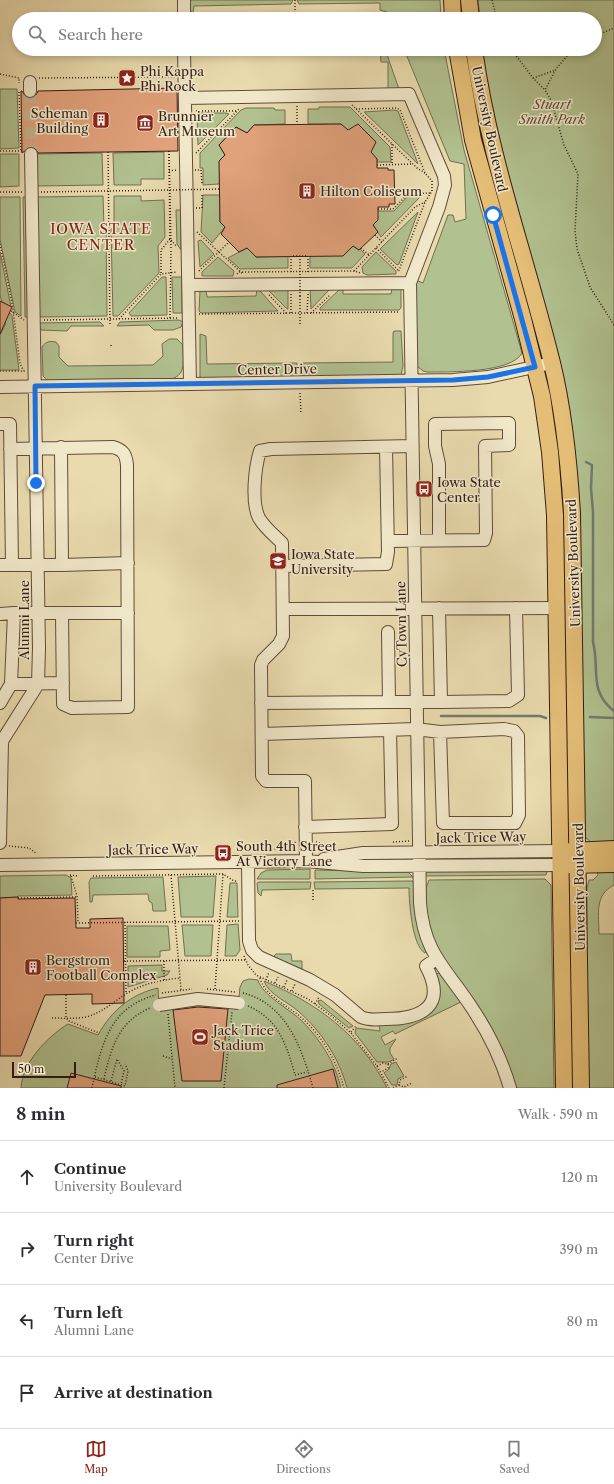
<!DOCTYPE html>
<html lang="en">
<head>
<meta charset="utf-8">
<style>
  :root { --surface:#fff; --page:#f2f2f3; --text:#2b2b33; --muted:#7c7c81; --line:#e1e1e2; --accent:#8f2418 }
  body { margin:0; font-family:"Libre Caslon Text",serif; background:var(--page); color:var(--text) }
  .scale { position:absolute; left:12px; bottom:10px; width:64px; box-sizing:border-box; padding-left:4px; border:2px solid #331d15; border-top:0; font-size:11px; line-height:14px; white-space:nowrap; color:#331d15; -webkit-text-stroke:3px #f1e8ca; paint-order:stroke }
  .stop { position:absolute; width:12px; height:12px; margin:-9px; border:3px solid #1a73e8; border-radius:50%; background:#fff }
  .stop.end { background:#1a73e8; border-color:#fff; box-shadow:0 1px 4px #0008 }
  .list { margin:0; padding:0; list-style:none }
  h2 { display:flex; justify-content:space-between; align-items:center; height:52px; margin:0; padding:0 16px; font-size:17px }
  h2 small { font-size:13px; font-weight:400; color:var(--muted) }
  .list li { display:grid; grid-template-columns:26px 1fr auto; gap:12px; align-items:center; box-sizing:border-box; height:72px; padding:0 16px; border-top:1px solid var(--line) }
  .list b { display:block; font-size:15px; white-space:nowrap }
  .list p { margin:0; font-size:13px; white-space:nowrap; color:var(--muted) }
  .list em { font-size:13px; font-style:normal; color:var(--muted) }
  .icon { flex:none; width:22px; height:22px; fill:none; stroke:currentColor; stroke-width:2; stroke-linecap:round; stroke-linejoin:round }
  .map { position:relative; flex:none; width:614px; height:1088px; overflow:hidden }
  .search { position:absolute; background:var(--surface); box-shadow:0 2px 6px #0003; left:12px; right:12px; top:12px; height:44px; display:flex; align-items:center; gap:10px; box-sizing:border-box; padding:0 14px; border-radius:22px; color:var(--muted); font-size:15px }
  .sheet { height:340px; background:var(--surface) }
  nav { display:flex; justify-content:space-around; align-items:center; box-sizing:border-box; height:56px; border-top:1px solid var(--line); background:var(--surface); font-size:11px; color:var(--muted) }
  nav a { display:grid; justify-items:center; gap:2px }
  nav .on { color:var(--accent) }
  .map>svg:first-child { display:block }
  .green { fill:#b1c18f; stroke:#726f52 }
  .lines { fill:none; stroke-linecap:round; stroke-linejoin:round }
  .stream { stroke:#707b72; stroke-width:2.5 }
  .building { fill:#e1a17b; stroke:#331d15 }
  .minor-tunnel { stroke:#c5b58f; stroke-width:12; stroke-dasharray:12 6; stroke-linecap:butt }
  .minor-casing { stroke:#604c3b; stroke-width:14 }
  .major-casing { stroke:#331d15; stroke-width:18 }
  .path { stroke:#331d15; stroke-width:1.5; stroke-dasharray:1 2; stroke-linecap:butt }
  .minor { stroke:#f1e8ca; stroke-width:12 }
  .major { stroke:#e4be77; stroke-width:16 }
  .minor-bridge-casing { stroke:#604c3b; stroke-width:14; stroke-linecap:butt }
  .path-bridge { stroke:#331d15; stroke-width:1.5; stroke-dasharray:1 2; stroke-linecap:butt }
  .minor-bridge { stroke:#f1e8ca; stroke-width:12 }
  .route { stroke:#1a73e8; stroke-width:5 }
  .labels { text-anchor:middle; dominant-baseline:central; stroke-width:3; stroke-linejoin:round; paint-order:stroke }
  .poi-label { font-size:13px; fill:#331d15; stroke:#f1e8ca; text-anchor:start }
  .park-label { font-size:13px; font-style:italic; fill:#594e3a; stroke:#f1e8ca }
  .street-label { font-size:13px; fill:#331d15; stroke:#f1e8ca }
  .neighbourhood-label { font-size:14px; letter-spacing:1px; fill:#7a1f14; stroke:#f1e8ca }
</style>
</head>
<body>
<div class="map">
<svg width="614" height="1088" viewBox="0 0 614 1088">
  <rect width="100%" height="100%" fill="#e9dbae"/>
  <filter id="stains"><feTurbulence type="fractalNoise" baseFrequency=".005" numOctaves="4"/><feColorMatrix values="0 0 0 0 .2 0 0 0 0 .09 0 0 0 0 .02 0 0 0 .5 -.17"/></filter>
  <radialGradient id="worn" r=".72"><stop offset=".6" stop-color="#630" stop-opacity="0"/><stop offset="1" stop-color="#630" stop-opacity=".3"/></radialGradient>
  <!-- green -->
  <path class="green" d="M188,0H293L291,4L194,6L193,13L189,10Z
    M297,0H440L441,19H391L387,12L380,10V3L299,4Z
    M478,0H614V845L593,844L585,837L576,496L485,97L483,49H595V19H480Z
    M380,49H385L399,89H388V62H381Z
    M404,49H444L464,150L522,353C512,373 448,372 427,372L423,371L417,366L414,284L416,280L423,283L448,215H453L455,222L466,219L464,164L450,161Z
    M0,89H17L19,148L0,149Z
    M319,107H350L390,147L391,162H377V159L341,124H308V109H319Z
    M246,108H274L275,110H285V124L254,125L247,133L236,127L219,145L225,155L219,184L203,185V168H200V153L241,110Z
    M394,110L398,111L418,164L364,112Z
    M199,113H226L229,114L198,145L197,116Z
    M164,152V179H141V185H114L113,153Z
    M102,153L103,185L36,186V154Z
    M0,154H19V186L0,187Z
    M203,195H220V222L225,227L212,243L201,232Z
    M409,195L421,196L381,237L373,225L378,211H394Z
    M103,196L104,228L106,229L107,316L39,317L37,197Z
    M114,196H141V201L164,200L165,237L158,246L159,273L118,316H113L111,229L114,228Z
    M0,197H20L21,316L15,312L0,239Z
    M23,197H28L30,317H25Z
    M176,210H181V250L177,244Z
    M418,212L399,264L397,265L380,249Z
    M201,240L214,254L200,267L198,241Z
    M353,246L359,250L360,249L365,254L352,268H310V256Z
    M247,248L256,257L288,256V268L240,269L228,258Z
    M0,252L11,307L2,302L0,295Z
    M376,252L396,271V274L367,275L363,273L362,267Z
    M218,257L234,271L233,276H202V272Z
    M162,277H166L167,315L131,316L129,313Z
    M172,277H182V313H173Z
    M310,288H331L311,309Z
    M341,288H343V294H391L392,288H401V308L399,310H320V308Z
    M257,289L261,292L278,311L201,313L199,311L200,290H206L207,297L256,296Z
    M267,289H288V309H287Z
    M0,313L9,314L10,313L12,316L19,370H0V335L6,323L0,319Z
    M179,320L183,322L181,327L173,330H154L149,325L117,326L120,322Z
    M100,322L104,326H71L67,331L41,330L38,323Z
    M394,331H401L403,366L401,375L303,378V363L393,362V333Z
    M200,334L206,336L207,364L297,363V378H203L200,377Z
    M169,339H177L183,345C183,359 187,375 171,379L52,381L47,380L43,376L42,347C46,341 50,341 56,342L59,346V357L68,366L153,365L163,356L162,344Z
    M310,869V879H257L261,873L267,870Z
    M614,869V885C594,895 599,915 599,934H614V1088H586L587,888L589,880H593L598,875L597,871Z
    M315,870L408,872L413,877L315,879Z
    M428,871H543L547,872L546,875L424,876Z
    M66,875L71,878L72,895L18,896V897L0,898V876Z
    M216,876L213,917H181L178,877Z
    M163,877L166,911H153L152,903L149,901L148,894L93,895L92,902H90L89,882L91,878Z
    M545,879L551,885L554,1088H515L488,1023L463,985L438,951L426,918L424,894L429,880Z
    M410,881H414C414,906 416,929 426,951L425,953C412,946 409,902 409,888L315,889L314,882Z
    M311,882L310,889L262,890L261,896L258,893L257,883L259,882Z
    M230,883H237L238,917H227Z
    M238,924L240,950L236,956H225L227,925Z
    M182,925H213L211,956H185Z
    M127,926H168L170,950L160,951V957H127Z
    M276,954H291L292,961H302V969L275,958L274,956Z
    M162,965V971H170L167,975L128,987V966Z
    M438,973H440L461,1002L395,1034L393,1031L381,1037L385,1045L396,1039L390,1048V1053L394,1059L389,1062H377L355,1033L356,1028L380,1031L379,1025L407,1023L440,990L436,975Z
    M249,979L258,980C262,995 289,1009 301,1020C320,1039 335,1062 341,1088H21C22,1063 47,1037 68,1024L98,1035C111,1011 131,994 158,988L159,1005H191L192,1007H210V1004L238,1008L240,987L243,981Z
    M264,981C317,1003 361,1035 387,1088H347C339,1058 322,1032 298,1011C288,1002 269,995 264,981Z
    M321,1000L353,1026L349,1028L319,1004L318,1001Z
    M396,1062L404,1076L398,1079L397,1085H392L384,1073L389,1069L391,1064Z"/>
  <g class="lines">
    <!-- stream -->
    <path class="stream" d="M586,462L592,465L591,488L593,512V642C600,668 588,691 614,711
      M441,716H540L546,718
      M590,717L614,718"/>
  </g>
  <!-- building -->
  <path class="building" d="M177,88L178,151L38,153L35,148L30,147L22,153L21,91H22L26,97L30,98L36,95L38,91Z
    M341,124L348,130L358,124L376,142L371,152L377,159V168H388V170H394L395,204H389V207H378V220L373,225L378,232L359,250L353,246L343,256L256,257L247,248L239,252L221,234L225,227L220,222L219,161L225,155L219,145L236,127L247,133L254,125Z
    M0,301L12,307L0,334Z
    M18,897V899L75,898L76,928H90V919L123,918L124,1003L92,1004V994L45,995L21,1056H0V898Z
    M198,1007L228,1009L221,1081H182L173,1010Z
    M333,1069L338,1088H277V1085Z
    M71,1073L121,1086V1088H67Z"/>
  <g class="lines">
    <!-- minor-tunnel -->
    <path class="minor-tunnel" d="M30,91L31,154"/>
    <defs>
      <path id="minor" d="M184,0V19
        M184,49L190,384
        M30,82V91
        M185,98L409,94L444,176L445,185L439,207L410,283L420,903C424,954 446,968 472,1008C488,1032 502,1060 510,1088
        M189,285L410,283
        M0,387L453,380L488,377L543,365
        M0,424H10L12,565H0
        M10,449L113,447C123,450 126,454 127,465L128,707L72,708L63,704L62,613H128
        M388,541L484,540L486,533L485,446L509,445V423L435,424V446L439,464V540
        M12,565H62L61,447
        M62,565L128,563
        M282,566L386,564L388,552L386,447
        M283,609L557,608
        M14,613H62
        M0,614L14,613L11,684L0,703
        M388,632L389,702H441L439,608
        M11,684L63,683
        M441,702L509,701L518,695L516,608
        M261,703L389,702
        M262,734L416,729L440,732L504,729L514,731L518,736L519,815L515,823H443L440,732
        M305,827L392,824L390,730
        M0,843L2,741L38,684L39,648L31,154
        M324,859L363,853L560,851
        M306,861L305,781H266L262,776L261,665L263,660L279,644L283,636L282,543C274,535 265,528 259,518C251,502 255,467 260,451L271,449L412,446
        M248,862L249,941L252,950L259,957L310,980L335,995L361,1017C369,1021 378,1019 386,1019C423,1019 447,1005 426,966L436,959
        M0,865L306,861L363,866L561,865"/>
      <path id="major" d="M452,0L453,19
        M469,0L471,19
        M457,49L473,140L523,319L542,396L550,452L555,515L564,1088
        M474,49C489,158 526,257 552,363C564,412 569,463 572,513L581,1088
        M570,851L614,849
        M568,865L614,864"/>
    </defs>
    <!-- minor casing -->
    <use href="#minor" class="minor-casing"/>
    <!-- major casing -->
    <use href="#major" class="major-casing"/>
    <!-- path -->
    <path class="path" d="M295,0V16
      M492,0L497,19
      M595,36L614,28
      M511,49L533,78L545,90
      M573,49L556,69L545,90L551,100L564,145L578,174L575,231L577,249L590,287L614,325
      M0,74L19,78V83
      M39,78L175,77
      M533,78L556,70
      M19,92L21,152
      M352,105L417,168L425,173
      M297,106V124
      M356,109L397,108L400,110L425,173L432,181V191L425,202L398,273
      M196,111H237
      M392,144V164
      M169,151L170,239
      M108,152L110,326
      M196,153L240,108
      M377,165L413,164
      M195,170H201L202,185
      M169,171L177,170
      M0,192H22
      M41,192L170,190
      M196,208H202V195
      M378,209H393L408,194L431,193
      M197,232L243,274
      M375,235L382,242
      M0,244L12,303L20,364L24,371H0
      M361,248L369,255
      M376,248L399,271
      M199,271L229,242
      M354,271L415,207L425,202
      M291,272V256H308V272
      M161,273V250L170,239L177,247
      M237,274L239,272L355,271L360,273
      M291,294V314
      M269,295L287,314
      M300,296V324
      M11,311L24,320
      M307,313L308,294
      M311,313L330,295
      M199,314L400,312
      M170,318L171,250
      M119,319L161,274L177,272
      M44,320L179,318
      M111,345V347
      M300,373V363
      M300,393L301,414
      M316,842L333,847
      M393,842L409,841
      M9,846L29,848L37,854
      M269,851L296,842
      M70,875L77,876
      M171,875L181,990
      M71,876L77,896L78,923
      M93,876L223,874L234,881H238
      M18,898L77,897
      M313,900V889
      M125,922L126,994
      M76,923L239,921
      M244,956L248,965L256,975L308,999L330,1015L351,1033L377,1066L389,1088
      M124,961L246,960
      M164,961V980
      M260,978C265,997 291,1007 304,1020C324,1039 337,1062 344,1088
      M266,980L269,972
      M275,983L278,977
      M284,987L287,980
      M207,989L235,992
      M215,989L223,874
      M292,991L295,984
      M162,993L192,989
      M243,993C287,1004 302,1049 313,1088
      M66,995V1018L69,1021L99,1033
      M315,1004L319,997
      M248,1006C279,1019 287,1046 295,1075L307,1072
      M168,1014L175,1088
      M52,1018C63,1018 75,1019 86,1017C104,1012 114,1001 129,992C145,983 162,980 180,978
      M351,1032L356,1026
      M163,1056L172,1059
      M388,1064L398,1058
      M377,1066L383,1063L388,1064V1068L381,1072
      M95,1077L125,1086L128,1071L125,1064
      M104,1079C111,1048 118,1022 150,1008
      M111,1081L117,1059L124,1071L121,1085
      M399,1085L404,1087L412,1083
      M92,1088C101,1046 109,1007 156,995
      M224,1088L232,1012
      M393,1088L399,1085L400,1080L408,1076"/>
    <!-- minor -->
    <use href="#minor" class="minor"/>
    <!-- major -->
    <use href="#major" class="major"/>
    <defs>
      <path id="minor-bridge" d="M159,1005L198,999L239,1003"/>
    </defs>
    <!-- minor-bridge casing -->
    <use href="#minor-bridge" class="minor-bridge-casing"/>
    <!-- path-bridge -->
    <path class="path-bridge" d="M0,151H22
      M169,151L171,250
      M170,190L220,189
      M300,256V296"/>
    <!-- minor-bridge -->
    <use href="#minor-bridge" class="minor-bridge"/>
  </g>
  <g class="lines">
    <!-- route -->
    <path class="route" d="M36,483L35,386L453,380L488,377L535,367L493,215"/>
  </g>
  <!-- icons -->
  <defs>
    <symbol id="sight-square" viewBox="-11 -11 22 22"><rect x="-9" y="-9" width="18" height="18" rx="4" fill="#8f2418" stroke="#f1e8ca"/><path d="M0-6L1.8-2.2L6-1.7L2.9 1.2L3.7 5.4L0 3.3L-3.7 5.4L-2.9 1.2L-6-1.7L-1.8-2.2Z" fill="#fff"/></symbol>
    <symbol id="building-square" viewBox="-11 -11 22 22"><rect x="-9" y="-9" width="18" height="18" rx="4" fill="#8f2418" stroke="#f1e8ca"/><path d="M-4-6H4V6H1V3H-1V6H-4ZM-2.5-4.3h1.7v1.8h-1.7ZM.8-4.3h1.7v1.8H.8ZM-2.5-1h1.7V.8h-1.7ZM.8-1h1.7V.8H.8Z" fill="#fff"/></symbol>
    <symbol id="museum-square" viewBox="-11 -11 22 22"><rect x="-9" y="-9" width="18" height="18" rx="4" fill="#8f2418" stroke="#f1e8ca"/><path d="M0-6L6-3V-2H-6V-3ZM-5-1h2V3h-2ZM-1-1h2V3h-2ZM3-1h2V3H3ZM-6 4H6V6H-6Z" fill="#fff"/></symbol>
    <symbol id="bus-square" viewBox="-11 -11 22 22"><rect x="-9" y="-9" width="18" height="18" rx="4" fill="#8f2418" stroke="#f1e8ca"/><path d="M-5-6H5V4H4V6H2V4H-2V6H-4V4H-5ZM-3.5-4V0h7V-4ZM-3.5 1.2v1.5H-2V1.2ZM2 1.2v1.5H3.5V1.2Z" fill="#fff"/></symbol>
    <symbol id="university-square" viewBox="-11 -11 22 22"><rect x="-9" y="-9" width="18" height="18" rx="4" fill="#8f2418" stroke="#f1e8ca"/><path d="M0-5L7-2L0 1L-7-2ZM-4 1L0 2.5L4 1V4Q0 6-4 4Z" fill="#fff"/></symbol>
    <symbol id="stadium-square" viewBox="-11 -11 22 22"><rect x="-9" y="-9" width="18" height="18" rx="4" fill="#8f2418" stroke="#f1e8ca"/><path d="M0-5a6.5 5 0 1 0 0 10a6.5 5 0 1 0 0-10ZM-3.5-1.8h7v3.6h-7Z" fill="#fff"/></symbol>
  </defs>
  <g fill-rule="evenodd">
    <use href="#sight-square" x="117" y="68" width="20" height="20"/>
    <use href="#building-square" x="91" y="110" width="20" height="20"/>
    <use href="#museum-square" x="135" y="113" width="20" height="20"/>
    <use href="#building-square" x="297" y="181" width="20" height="20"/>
    <use href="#bus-square" x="414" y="479" width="20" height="20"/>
    <use href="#university-square" x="268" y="551" width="20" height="20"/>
    <use href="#bus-square" x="213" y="843" width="20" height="20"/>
    <use href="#building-square" x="23" y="957" width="20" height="20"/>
    <use href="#stadium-square" x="190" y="1027" width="20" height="20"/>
  </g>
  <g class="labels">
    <!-- poi labels -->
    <g class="poi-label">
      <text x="140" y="71">Phi Kappa<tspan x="140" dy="15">Phi Rock</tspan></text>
      <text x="88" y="113" text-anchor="end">Scheman<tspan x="88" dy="15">Building</tspan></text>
      <text x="158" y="116">Brunnier<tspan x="158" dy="15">Art Museum</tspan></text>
      <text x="320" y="191">Hilton Coliseum</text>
      <text x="437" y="482">Iowa State<tspan x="437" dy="15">Center</tspan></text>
      <text x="291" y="554">Iowa State<tspan x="291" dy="15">University</tspan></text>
      <text x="236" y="846">South 4th Street<tspan x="236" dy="15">At Victory Lane</tspan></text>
      <text x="46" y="960">Bergstrom<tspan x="46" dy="15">Football Complex</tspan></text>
      <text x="213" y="1030">Jack Trice<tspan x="213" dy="15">Stadium</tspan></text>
    </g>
    <!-- park labels -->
    <g class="park-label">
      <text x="552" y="104">Stuart<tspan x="552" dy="15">Smith Park</tspan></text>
    </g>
    <!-- street labels -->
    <g class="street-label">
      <text transform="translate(490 129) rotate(78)">University Boulevard</text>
      <text transform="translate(277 369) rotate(-1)">Center Drive</text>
      <text transform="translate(573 563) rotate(-92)">University Boulevard</text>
      <text transform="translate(24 620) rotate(-90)">Alumni Lane</text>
      <text transform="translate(401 624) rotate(-91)">CyTown Lane</text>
      <text transform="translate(481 837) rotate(-1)">Jack Trice Way</text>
      <text transform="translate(153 849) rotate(-1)">Jack Trice Way</text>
      <text transform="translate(579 887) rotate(-91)">University Boulevard</text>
    </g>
    <!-- neighbourhood labels -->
    <g class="neighbourhood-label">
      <text x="101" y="229">IOWA STATE<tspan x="101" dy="16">CENTER</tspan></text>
    </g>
  </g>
  <rect width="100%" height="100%" filter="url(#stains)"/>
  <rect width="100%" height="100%" fill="url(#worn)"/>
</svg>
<div class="scale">50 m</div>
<div class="stop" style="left:493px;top:215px"></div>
<div class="stop end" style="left:36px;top:483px"></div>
<div class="search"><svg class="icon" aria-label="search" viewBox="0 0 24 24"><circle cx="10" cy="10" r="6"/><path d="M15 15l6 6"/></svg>Search here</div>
</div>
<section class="sheet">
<h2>8 min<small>Walk · 590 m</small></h2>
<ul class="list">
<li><svg class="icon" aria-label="ahead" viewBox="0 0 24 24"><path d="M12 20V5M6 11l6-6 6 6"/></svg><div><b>Continue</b><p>University Boulevard</p></div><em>120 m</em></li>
<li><svg class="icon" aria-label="right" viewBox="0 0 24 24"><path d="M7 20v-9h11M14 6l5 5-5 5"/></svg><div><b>Turn right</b><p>Center Drive</p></div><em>390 m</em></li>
<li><svg class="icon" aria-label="left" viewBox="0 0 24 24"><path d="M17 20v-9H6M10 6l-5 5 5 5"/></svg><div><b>Turn left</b><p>Alumni Lane</p></div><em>80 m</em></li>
<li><svg class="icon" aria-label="arrive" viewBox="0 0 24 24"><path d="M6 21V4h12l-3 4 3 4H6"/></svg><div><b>Arrive at destination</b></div></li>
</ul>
</section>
<nav>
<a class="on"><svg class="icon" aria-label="map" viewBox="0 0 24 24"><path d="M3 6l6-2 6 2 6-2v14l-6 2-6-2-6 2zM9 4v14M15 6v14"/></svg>Map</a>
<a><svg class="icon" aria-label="directions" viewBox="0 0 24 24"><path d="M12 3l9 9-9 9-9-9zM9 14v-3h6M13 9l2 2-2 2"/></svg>Directions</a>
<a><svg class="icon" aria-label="saved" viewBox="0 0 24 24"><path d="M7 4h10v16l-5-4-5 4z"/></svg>Saved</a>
</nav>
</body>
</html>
